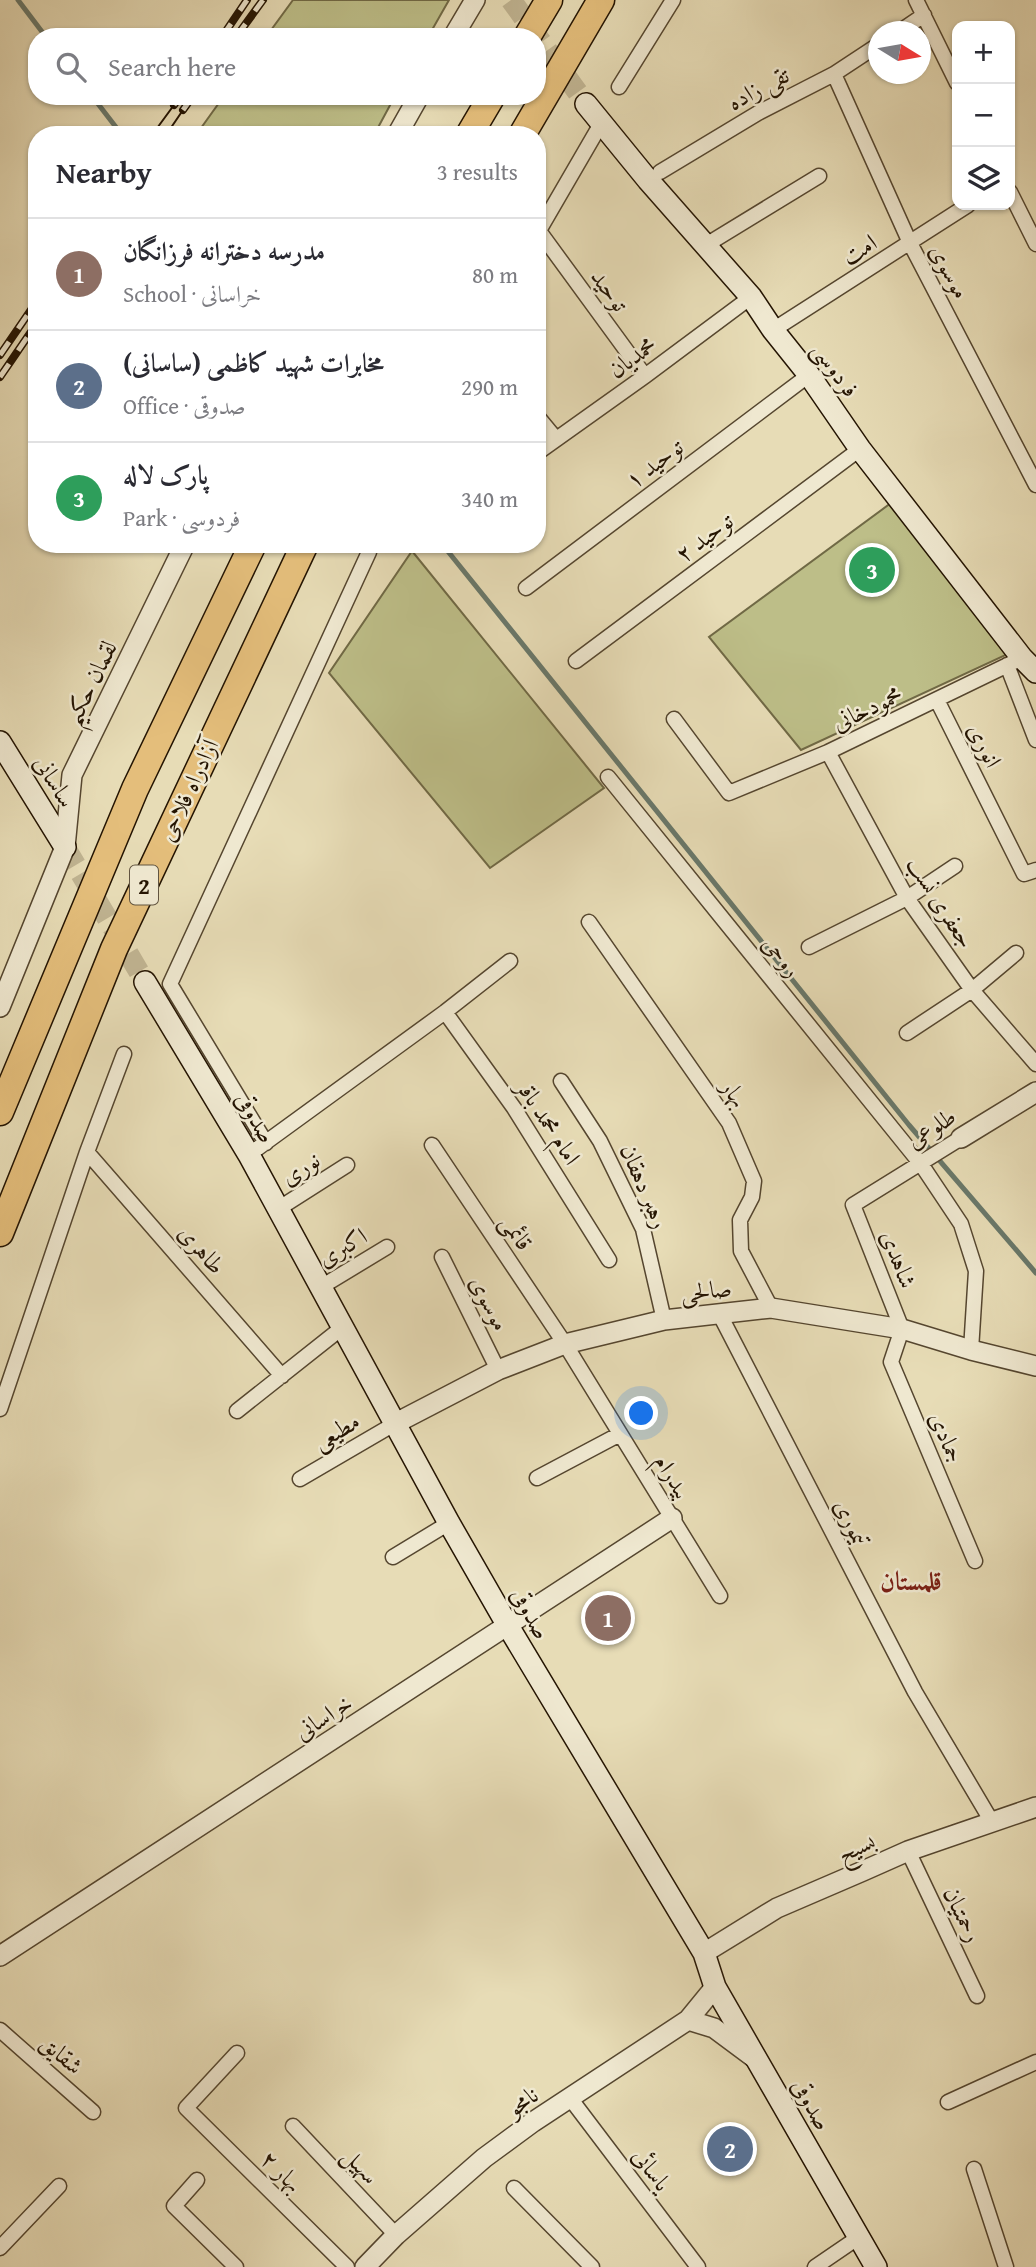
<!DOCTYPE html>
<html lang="en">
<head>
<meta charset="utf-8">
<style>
  :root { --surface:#fff; --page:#f7f7f7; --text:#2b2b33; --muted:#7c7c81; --line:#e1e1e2; --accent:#111827 }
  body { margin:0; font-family:"Gentium Book Plus",Amiri,serif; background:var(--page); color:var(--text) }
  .controls { position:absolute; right:21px; top:21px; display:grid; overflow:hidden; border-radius:14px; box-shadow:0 2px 5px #0004 }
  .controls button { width:63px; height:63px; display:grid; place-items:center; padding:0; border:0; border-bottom:2px solid var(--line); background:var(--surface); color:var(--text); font:35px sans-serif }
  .compass { position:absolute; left:868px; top:21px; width:63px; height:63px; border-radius:50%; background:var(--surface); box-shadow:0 2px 5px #0004; rotate:101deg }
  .you { position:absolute; left:642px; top:1414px; width:24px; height:24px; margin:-18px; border:5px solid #fff; border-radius:50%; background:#1a73e8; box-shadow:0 0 0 10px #1a73e833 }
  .badge { display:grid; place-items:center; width:46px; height:46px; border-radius:50%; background:var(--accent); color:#fff; font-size:23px; font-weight:700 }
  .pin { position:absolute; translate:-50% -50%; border:4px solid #fff; box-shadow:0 2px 7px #0006 }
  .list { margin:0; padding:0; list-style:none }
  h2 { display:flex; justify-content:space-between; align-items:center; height:91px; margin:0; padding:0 28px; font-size:30px }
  h2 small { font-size:23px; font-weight:400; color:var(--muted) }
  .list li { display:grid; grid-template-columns:46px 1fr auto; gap:21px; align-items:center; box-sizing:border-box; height:112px; padding:0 28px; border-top:2px solid var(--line) }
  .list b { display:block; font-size:26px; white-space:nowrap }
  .list p { margin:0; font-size:23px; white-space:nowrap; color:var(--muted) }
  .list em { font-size:23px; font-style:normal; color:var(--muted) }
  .icon { flex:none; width:38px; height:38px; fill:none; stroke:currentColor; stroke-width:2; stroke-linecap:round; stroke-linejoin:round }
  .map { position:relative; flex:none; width:1036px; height:2267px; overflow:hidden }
  .search { position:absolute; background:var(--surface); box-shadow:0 2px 5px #0004; left:28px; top:28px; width:518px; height:77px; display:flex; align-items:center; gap:18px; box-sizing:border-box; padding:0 24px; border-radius:28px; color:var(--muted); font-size:26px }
  .panel { position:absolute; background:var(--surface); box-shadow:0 2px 5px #0004; left:28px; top:126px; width:518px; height:427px; border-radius:28px }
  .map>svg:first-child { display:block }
  .green { fill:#bdbe88; stroke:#706945; stroke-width:2 }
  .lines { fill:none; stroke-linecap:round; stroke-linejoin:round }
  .stream { stroke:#69786a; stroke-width:5 }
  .secondary-tunnel { stroke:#c0b492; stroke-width:21; stroke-dasharray:21 10; stroke-linecap:butt }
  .minor-casing { stroke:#55462f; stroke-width:17 }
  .tertiary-casing { stroke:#55462f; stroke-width:22 }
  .secondary-casing { stroke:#241402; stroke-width:24 }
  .motorway-casing { stroke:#241402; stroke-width:29 }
  .minor { stroke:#efe8d0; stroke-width:14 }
  .tertiary { stroke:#efe8d0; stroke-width:19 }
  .secondary { stroke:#efe8d0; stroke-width:21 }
  .motorway { stroke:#e4be7b; stroke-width:26 }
  .tram { stroke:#241402; stroke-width:2 }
  .rail-casing { stroke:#241402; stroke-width:8 }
  .rail { stroke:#efe8d0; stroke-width:5; stroke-dasharray:16; stroke-linecap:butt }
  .labels { text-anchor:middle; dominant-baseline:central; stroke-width:5; stroke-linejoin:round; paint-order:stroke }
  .shield { fill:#efe8d0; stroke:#615440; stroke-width:2 }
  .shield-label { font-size:23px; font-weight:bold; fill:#241402 }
  .street-label { font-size:24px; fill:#241402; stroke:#efe8d0 }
  .neighbourhood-label { font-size:26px; font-weight:bold; fill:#7a1f14; stroke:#efe8d0 }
</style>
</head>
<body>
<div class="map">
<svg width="1036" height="2267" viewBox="0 0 1036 2267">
  <rect width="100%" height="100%" fill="#e7dcb6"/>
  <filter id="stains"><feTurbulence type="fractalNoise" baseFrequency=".00286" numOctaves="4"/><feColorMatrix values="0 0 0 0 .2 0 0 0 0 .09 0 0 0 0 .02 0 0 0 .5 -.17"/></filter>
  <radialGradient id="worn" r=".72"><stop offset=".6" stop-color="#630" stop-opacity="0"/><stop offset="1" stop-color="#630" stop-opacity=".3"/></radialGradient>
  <!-- green -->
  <path class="green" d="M293,0H449L428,37H266Z
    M224,96H395L374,135H196Z
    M891,503L1010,653L801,750L709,637Z
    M412,551L604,788L490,868L329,673Z"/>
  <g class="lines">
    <!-- stream -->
    <path class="stream" d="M18,0L46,37
      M92,96L122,135
      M442,544L909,1125L1036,1273"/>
    <!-- secondary-tunnel -->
    <path class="secondary-tunnel" d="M511,0L586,104
      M65,847L145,982"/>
    <defs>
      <path id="minor" d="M916,0L957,83
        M899,32L924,15
        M834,74L910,243L1036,485
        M619,87L673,0
        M660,172L758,113L834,74L878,45
        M1010,192L1036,244
        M539,231L645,376
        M537,234L602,122
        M706,245L819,176
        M773,330L968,205
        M537,416L556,439
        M537,453L645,376L751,297
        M526,588L809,375
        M576,661L860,449
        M1007,665L1036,740
        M937,700L1024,874L1036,870
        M674,719L729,793L828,752L1022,658
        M828,752L907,898L972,990L1036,1064
        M608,777L921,1164L961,1224L976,1271L971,1350
        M589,922L729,1123L754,1181L752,1197L740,1220L741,1251L771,1308
        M809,947L907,898L955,866
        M445,1012L514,1108L609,1260
        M907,1033L972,990L1016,953
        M561,1081L600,1141L643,1229L664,1320
        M961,1138L853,1205L902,1329L891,1362L975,1561
        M266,1143L170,984L369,552
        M432,1145L565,1344L720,1596
        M258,1148L445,1012L510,961
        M87,1152L282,1376
        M278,1209L347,1165
        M442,1257L498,1370
        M321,1287L387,1247
        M719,1313L915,1692L992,1822
        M0,1409L87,1152L124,1054
        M237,1411L343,1327
        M537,1478L620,1434
        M300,1479L396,1423
        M393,1557L449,1523
        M908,1851L977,1996
        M0,2030L93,2112
        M237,2053L186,2108L347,2267
        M570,2098L698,2267
        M948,2102L1036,2062
        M293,2126L396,2235
        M974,2169L1006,2267
        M197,2180L174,2206L236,2267
        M514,2188L592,2267
        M0,2248L59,2186
        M815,2267L859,2237"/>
      <path id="tertiary" d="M453,37L475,0
        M397,135L419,96
        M0,1007L65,847L72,775L185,544
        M961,1138L1036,1092
        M396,1423L498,1370L565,1344L664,1320L771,1308L902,1329L971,1350L1036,1366
        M704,1953L777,1908L863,1871L908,1851L1036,1807
        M0,1956L672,1518
        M688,2020L714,2028L753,2057
        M365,2267L396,2235L484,2158L533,2122L688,2020L715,1987"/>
      <path id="secondary" d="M586,104L648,180L751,297L773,330L809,375L860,449L1022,658L1036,672
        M0,742L65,847
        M145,982L249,1155L449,1523L508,1626L704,1953L715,1987L876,2267"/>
      <path id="motorway" d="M527,37L549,0
        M469,135L492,96
        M522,135L601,0
        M0,1112L135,789L253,544
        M0,1233L114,949L305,544"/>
    </defs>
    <!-- minor casing -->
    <use href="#minor" class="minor-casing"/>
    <!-- tertiary casing -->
    <use href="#tertiary" class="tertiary-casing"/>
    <!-- secondary casing -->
    <use href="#secondary" class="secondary-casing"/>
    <!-- motorway casing -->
    <use href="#motorway" class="motorway-casing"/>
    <!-- minor -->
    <use href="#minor" class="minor"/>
    <!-- tertiary -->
    <use href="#tertiary" class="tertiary"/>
    <!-- secondary -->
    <use href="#secondary" class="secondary"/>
    <!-- motorway -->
    <use href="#motorway" class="motorway"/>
    <!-- tram -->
    <path class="tram" d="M152,135L174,105
      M166,135L183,110"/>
    <defs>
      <path id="rail" d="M222,37L247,0
        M236,37L263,0
        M174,105L180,96
        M183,110L193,96
        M0,355L37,301
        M0,377L37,323"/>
    </defs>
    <!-- rail casing -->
    <use href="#rail" class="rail-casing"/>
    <!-- rail -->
    <use href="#rail" class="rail"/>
  </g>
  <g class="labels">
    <!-- shield labels -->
    <rect class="shield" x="130" y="865.5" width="28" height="39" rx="5"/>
    <g class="shield-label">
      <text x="144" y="885">2</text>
    </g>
    <!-- street labels -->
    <g class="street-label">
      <text transform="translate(758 88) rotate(-28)">تقی زاده</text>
      <text transform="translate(859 249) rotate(-32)">امت</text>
      <text transform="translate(950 271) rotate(62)">موسوی</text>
      <text transform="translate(610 290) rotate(54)">توحید</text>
      <text transform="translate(632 357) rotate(-36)">محمدیان</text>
      <text transform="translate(836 369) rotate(54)">فردوسی</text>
      <text transform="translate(654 463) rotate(-37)">توحید ۱</text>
      <text transform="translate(704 537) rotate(-37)">توحید ۲</text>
      <text transform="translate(90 683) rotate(-64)">لقمان حکیم</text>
      <text transform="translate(867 708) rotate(-25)">محمودخانی</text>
      <text transform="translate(985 745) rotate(63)">انوری</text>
      <text transform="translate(55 781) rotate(58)">ساسانی</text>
      <text transform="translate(188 790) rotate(-65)">آزادراه فلاحی</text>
      <text transform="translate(941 902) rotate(57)">جعفری نسب</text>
      <text transform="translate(782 956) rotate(51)">روحی</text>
      <text transform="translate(735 1093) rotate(56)">بهار</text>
      <text transform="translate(256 1117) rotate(59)">صدوقی</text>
      <text transform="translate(549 1122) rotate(57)">امام محمد باقر</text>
      <text transform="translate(931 1128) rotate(-33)">طلوعی</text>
      <text transform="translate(300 1168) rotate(-33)">نوری</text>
      <text transform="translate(645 1186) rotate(67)">رهبر دهقان</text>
      <text transform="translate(517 1232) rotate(56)">قائمی</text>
      <text transform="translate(342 1247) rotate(-31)">اکبری</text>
      <text transform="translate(202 1249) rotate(49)">طاهری</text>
      <text transform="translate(899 1259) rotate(69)">شاهدی</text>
      <text transform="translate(706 1290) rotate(-6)">صالحی</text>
      <text transform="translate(490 1303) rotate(63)">موسوی</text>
      <text transform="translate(336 1431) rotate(-31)">مطیعی</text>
      <text transform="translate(947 1437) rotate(67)">جمادی</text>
      <text transform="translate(673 1476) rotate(58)">بیدرام</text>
      <text transform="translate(852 1522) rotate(63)">تیموری</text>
      <text transform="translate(531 1613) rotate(60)">صدوقی</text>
      <text transform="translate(323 1717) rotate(-33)">خراسانی</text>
      <text transform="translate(856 1847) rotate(-24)">بسیح</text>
      <text transform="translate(963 1914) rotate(64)">رحمتیان</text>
      <text transform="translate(62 2054) rotate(41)">شقایق</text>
      <text transform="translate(522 2101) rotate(-35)">نامجو</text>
      <text transform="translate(812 2104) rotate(60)">صدوقی</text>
      <text transform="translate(361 2165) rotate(47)">سهیل</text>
      <text transform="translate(652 2169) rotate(53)">یاسائی</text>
      <text transform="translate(282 2171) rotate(45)">بهار ۲</text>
    </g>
    <!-- neighbourhood labels -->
    <g class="neighbourhood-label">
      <text x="911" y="1580">قلمستان</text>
    </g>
  </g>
  <rect width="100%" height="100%" filter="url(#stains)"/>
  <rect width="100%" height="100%" fill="url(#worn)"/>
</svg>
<div class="controls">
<button>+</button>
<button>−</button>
<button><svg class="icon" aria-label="layers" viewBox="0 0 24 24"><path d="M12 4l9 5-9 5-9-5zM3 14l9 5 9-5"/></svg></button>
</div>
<svg class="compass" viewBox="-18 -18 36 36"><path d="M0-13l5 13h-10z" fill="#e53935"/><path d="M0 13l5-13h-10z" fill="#7c7c81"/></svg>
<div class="you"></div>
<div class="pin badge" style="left:608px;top:1618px;background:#8d6e63">1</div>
<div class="pin badge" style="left:730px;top:2149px;background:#5c6f8a">2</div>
<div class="pin badge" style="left:872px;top:570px;background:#2e9e5b">3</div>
<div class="search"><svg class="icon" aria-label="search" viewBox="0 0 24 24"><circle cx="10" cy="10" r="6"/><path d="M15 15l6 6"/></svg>Search here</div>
<section class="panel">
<h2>Nearby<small>3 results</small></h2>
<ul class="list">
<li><span class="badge" style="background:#8d6e63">1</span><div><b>مدرسه دخترانه فرزانگان</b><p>School · خراسانی</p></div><em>80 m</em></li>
<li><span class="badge" style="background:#5c6f8a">2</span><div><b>مخابرات شهید کاظمی (ساسانی)</b><p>Office · صدوقی</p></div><em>290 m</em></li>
<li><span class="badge" style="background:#2e9e5b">3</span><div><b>پارک لاله</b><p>Park · فردوسی</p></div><em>340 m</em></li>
</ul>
</section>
</div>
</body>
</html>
